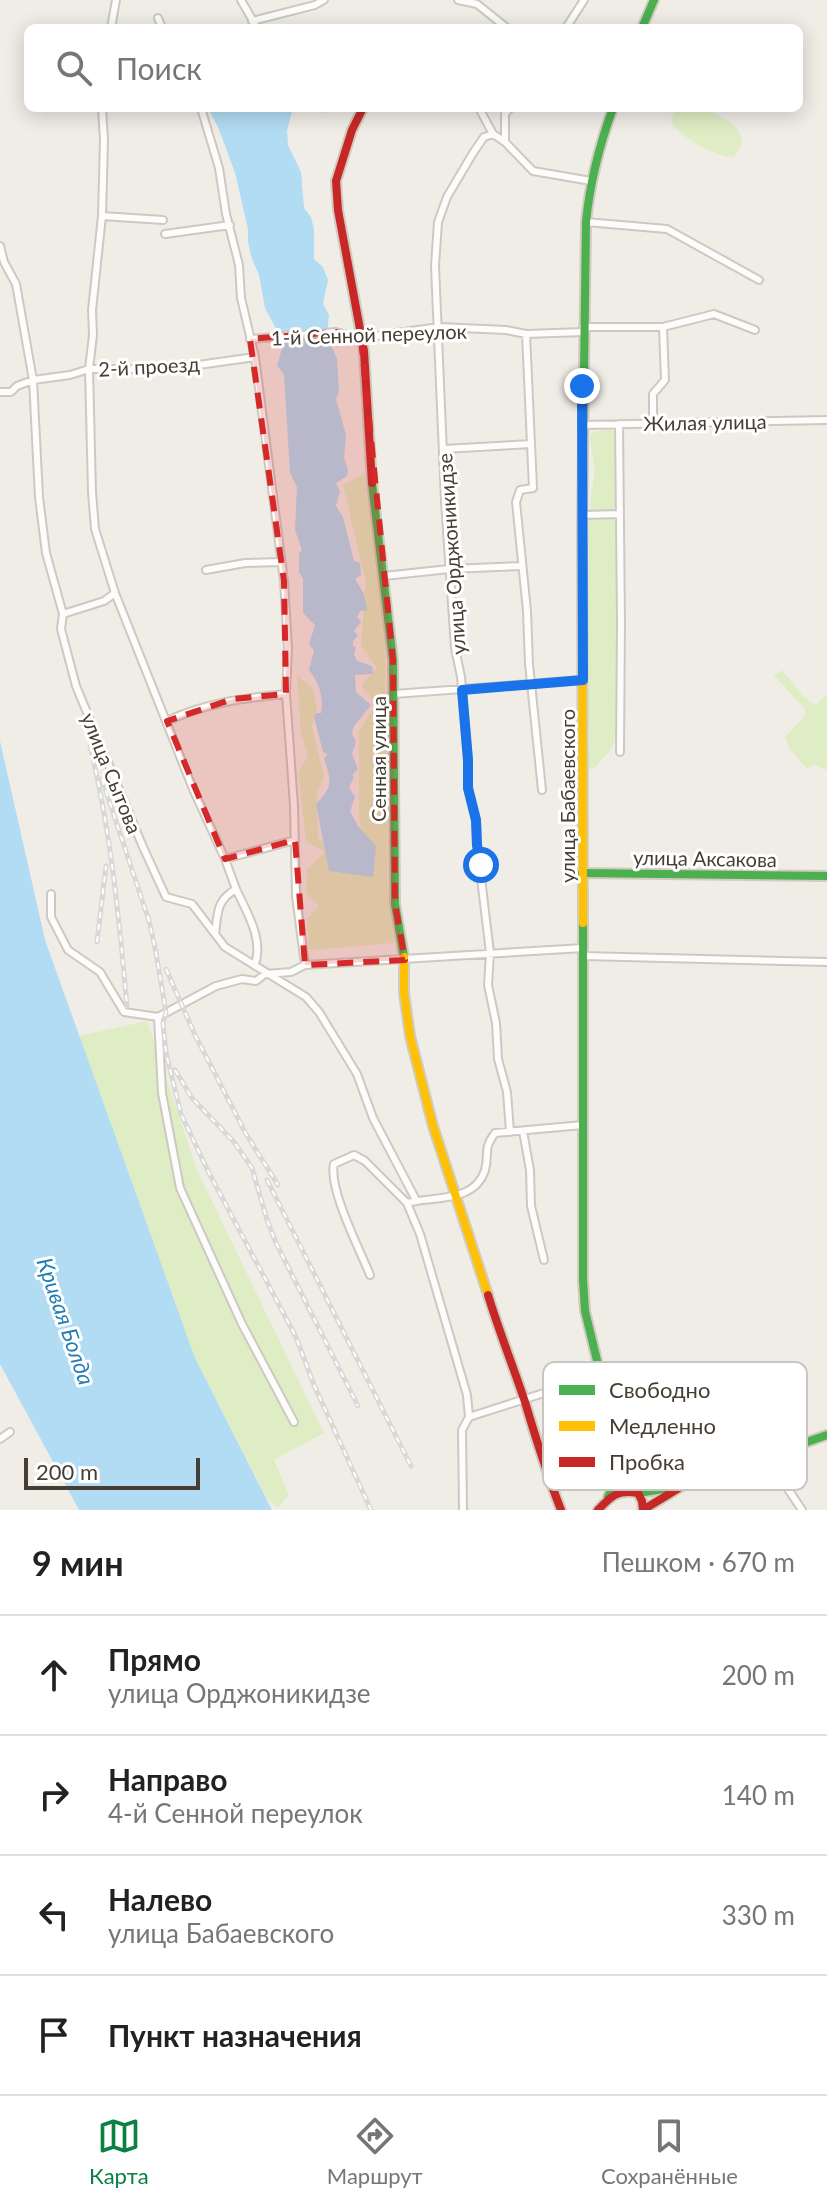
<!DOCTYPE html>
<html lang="ru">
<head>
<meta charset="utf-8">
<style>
  :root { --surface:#fff; --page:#f2f2f2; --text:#222; --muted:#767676; --line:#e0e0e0; --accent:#0b8043 }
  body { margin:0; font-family:Lato,sans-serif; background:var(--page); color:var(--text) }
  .scale { position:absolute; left:24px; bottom:20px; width:176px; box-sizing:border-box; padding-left:8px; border:4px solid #463e33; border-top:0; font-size:22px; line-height:28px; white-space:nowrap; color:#463e33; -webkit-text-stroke:6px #fff; paint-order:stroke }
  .stop { position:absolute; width:24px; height:24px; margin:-18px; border:6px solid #1a73e8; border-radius:50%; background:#fff }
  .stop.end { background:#1a73e8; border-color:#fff; box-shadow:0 2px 8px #0008 }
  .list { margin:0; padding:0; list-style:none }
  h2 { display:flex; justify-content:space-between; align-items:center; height:104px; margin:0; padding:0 32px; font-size:34px }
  h2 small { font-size:26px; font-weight:400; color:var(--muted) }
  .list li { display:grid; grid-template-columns:52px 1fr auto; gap:24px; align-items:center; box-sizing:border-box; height:120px; padding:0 32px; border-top:2px solid var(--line) }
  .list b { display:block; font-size:30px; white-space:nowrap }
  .list p { margin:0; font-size:26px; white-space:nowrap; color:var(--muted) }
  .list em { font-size:26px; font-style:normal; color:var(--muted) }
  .icon { flex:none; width:44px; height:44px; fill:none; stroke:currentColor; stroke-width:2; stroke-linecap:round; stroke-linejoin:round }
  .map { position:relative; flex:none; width:827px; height:1510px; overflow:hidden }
  .search { position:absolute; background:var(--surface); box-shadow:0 4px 20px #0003; left:24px; right:24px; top:24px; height:88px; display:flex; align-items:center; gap:20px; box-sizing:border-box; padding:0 28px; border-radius:12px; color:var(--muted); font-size:30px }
  .sheet { height:584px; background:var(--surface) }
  nav { display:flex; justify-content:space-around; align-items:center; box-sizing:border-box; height:112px; border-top:2px solid var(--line); background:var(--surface); font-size:22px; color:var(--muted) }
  nav a { display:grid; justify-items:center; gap:4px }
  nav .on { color:var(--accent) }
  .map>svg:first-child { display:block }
  .green { fill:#dfedc4 }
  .water { fill:#b2dcf3 }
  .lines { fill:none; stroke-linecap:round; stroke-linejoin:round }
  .street-casing { stroke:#ccc9c3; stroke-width:10 }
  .fast-casing { stroke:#d1ccbe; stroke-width:12 }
  .slow-casing { stroke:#d1ccbe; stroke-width:12 }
  .jam-casing { stroke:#d1ccbe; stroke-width:12 }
  .street { stroke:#fdfcfb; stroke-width:6 }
  .fast { stroke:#4caf50; stroke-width:8 }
  .slow { stroke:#ffc107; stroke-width:8 }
  .jam { stroke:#c62828; stroke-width:8 }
  .rail-casing { stroke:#d8d8d7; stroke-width:5 }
  .rail { stroke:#fff; stroke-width:2; stroke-dasharray:6; stroke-linecap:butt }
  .route { stroke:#1a73e8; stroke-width:10 }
  .marked { fill:#d62828; fill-opacity:0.2; stroke:#d62828; stroke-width:6; stroke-dasharray:16 10; stroke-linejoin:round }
  .labels { text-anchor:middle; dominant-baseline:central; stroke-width:6; stroke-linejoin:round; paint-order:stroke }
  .street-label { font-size:20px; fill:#463e33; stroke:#fff }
  .water-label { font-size:22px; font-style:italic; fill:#1f7db5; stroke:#fff }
  .key { fill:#fff; stroke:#c8c5c2; stroke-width:2 }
  .key-label { font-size:22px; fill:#463e33 }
</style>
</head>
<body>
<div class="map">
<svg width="827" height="1510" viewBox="0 0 827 1510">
  <rect width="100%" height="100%" fill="#f0ede7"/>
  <!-- green -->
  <path class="green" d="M675,108H706L709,110C728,122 755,131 734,157C715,157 679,137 671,121Z
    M606,429L615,430L616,506L611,510L591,512C589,499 593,489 594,477C596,462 590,450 590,435L594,432Z
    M364,474L385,627L388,885L394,943L309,950L307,919L319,906L306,893L307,870L325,852L306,842L298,772L308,757L301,733L297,676L312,687L317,707L312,727L324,777L317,793L318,838L333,850L337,874L362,853L359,811V731L376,704L362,688L364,682L377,668L361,646L366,582L343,485Z
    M592,518H612L617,526L616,733L612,748L594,769H587C587,761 588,756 589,748C590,734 589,719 586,706L588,522Z
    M782,670L803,696L815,705L827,695V770L815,765L807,769L789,748L785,737L805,716L804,708L774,676Z
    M147,1021L197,1170L324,1433L274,1460L289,1495L278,1508L267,1499L195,1358L79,1036Z"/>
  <!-- water -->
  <path class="water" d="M208,108H317L325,113L305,109L292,111L287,131L288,145L301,172L304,208L311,217L314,229V259L323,267L328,280L323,304L329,315L327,335L337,359L339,392L336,399L346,435L344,457L348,470L347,476L336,483L340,491L336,506L343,517L354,561L360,563L361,575L355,579L364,594L367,610L360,611L357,617L361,622L354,631L358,635L353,641V646L356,647L354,654L357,661L372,666L373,674L355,675L356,692L371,705L354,726L352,734L356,741L352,754L358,769L352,775L354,777L349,787L355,797L350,811L358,826L376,846L373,877L329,871L316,804C334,786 331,781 324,758L328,754L323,752L314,717L316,713H321C324,697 319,683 309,670L314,651L309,644L315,625L303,613V579L299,572V553L302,550L295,530L297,487L290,473L284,374L277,366L282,348V340L265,308L259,275L252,259L248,242V229L235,173L218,127Z
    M0,741L45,940L195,1358L272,1510H79L0,1364Z"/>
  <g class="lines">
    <defs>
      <path id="street" d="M241,0L257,28
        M458,0L477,4L507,28
        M158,18L162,28
        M252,21L315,5L324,0
        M111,28L116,0
        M566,28L584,0
        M102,108L104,140L102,216L92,310L93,335L89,369L92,492L95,529L115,593L193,789L225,859L236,889C216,901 218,912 215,934
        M201,108L219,168L226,214L239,265L241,298L255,357L284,581L288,649L286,694L294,806L296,896L305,965
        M479,108L493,134L505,142L533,171L591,181
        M493,134L484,137L473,153L447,197L438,222L435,266L445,501L455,648L461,677L468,760V788L476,820L477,845L490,953L488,985L496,1023L498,1059L507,1092L510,1132
        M505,142V114L510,108
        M102,216L163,220
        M586,222L667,229L759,280
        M165,234L230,225
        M0,246L4,262L16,284L33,380L39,497L46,553L63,614L61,629L76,686L143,847L166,897L192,904L225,947L306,997L319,1012L357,1074L373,1118L416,1200
        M583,327H663L714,314L755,330
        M526,334L533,488L520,490L516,502L527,611L529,664L542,790
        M250,339L336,332L361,338L439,327L506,330L526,334L583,332
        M0,392H11L17,386L33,380L70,375L89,369H170L255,357
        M653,422V394L665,380L663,327
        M619,424L621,622L620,752
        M582,425L827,420
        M444,449L531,444
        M583,515L620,514
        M206,570L245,563L281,562
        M384,576L449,569L522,566
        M63,614L104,601L115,593
        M394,694L583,680
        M167,721C205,703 244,698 286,694
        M225,859L295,840
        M236,889C246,911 264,939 255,964
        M51,894V917L68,950L100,972L124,1012L158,1017L216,986L242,979L256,981L265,974L291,972L305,965L583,948
        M583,956L827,962
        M158,1017L162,1093L180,1188L242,1324L294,1422
        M523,1131L530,1170L531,1206L544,1260
        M407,1203L420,1234L467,1395L469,1417
        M370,1275C360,1250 328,1188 334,1164L354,1155L365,1161L407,1203C433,1196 475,1203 485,1170C490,1152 482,1151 495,1133L583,1125
        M469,1417L600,1375
        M0,1439L10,1432
        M766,1456L802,1510
        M463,1510L462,1430L469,1417"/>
      <path id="fast" d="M642,28L654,0
        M372,483L393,660L395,904L404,957
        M582,525L586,222C590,182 599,146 613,108
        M582,873L827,876
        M583,923V1280L585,1311L619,1451V1471L608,1497
        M638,1493L682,1486L827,1435"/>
      <path id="slow" d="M582,525L583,923
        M404,957V993L410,1036L433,1126L488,1295
        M630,1468L647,1480L667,1486"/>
      <path id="jam" d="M363,108L352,130L336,181L338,210L364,351L372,483
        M488,1295C499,1331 513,1366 525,1402C536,1439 547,1474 561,1510
        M622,1449L638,1493
        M598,1510C611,1496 618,1489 638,1493L642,1501L643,1510
        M643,1510L679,1488"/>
    </defs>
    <!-- street casing -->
    <use href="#street" class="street-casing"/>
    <!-- fast casing -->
    <use href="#fast" class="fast-casing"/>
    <!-- slow casing -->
    <use href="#slow" class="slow-casing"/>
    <!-- jam casing -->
    <use href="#jam" class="jam-casing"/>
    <!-- street -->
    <use href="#street" class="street"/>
    <!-- fast -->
    <use href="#fast" class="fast"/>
    <!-- slow -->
    <use href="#slow" class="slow"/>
    <!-- jam -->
    <use href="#jam" class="jam"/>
    <defs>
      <path id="rail" d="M90,746C111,832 119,918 127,1006
        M102,779L150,924
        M148,916L156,953L166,1012L163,1023L166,1053L181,1114L208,1171L296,1337L314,1385L371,1510
        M97,942L106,866
        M166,969L195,1035L246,1134L278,1185
        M175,1070L192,1098L234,1142L252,1168L267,1220L276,1243L358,1406
        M267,1180L411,1466"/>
    </defs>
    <!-- rail casing -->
    <use href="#rail" class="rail-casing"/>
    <!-- rail -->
    <use href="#rail" class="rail"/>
  </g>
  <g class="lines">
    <!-- route -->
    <path class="route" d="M481,865L477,845L476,820L468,788V760L462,690L583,680L582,386"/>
  </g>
  <!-- marked area -->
  <path class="marked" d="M336,332L361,338L393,660L395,904L405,960L305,965L295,840L225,859L167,721L233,699L286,694L284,581L250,339Z"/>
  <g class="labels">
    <!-- street labels -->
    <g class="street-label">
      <text transform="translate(369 334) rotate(-2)">1-й Сенной переулок</text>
      <text transform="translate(149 366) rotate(-3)">2-й проезд</text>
      <text transform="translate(705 422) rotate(-1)">Жилая улица</text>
      <text transform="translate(451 554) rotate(-94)">улица Орджоникидзе</text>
      <text transform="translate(378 759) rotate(-90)">Сенная улица</text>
      <text transform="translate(112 773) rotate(68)">улица Сытова</text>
      <text transform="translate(567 796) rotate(-90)">улица Бабаевского</text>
      <text transform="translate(705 858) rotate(1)">улица Аксакова</text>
    </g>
    <!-- water labels -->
    <g class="water-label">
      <text transform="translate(66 1321) rotate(71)">Кривая Болда</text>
    </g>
  </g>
  <!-- legend -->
  <rect x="543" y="1362" width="264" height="128" rx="12" class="key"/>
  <rect x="559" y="1385" width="36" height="10" fill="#4caf50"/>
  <rect x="559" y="1421" width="36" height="10" fill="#ffc107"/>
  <rect x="559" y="1457" width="36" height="10" fill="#c62828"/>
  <g class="key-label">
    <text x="609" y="1398">Свободно</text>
    <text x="609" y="1434">Медленно</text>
    <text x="609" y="1470">Пробка</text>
  </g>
</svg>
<div class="scale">200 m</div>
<div class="stop" style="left:481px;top:865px"></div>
<div class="stop end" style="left:582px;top:386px"></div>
<div class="search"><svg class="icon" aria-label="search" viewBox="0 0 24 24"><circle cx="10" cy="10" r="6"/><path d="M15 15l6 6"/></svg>Поиск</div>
</div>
<section class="sheet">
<h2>9 мин<small>Пешком · 670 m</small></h2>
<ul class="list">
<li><svg class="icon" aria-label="ahead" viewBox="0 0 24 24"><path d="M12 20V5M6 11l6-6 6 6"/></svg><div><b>Прямо</b><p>улица Орджоникидзе</p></div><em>200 m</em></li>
<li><svg class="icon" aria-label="right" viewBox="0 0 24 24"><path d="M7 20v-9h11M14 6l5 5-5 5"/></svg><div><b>Направо</b><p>4-й Сенной переулок</p></div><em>140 m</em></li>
<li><svg class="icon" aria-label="left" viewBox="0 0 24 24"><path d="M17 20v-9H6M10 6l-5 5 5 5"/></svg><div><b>Налево</b><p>улица Бабаевского</p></div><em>330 m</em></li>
<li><svg class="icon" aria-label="arrive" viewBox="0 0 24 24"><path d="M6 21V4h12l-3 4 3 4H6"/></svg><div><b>Пункт назначения</b></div></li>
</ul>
</section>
<nav>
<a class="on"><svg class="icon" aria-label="map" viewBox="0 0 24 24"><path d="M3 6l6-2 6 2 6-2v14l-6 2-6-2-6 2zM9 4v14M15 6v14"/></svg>Карта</a>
<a><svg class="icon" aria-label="directions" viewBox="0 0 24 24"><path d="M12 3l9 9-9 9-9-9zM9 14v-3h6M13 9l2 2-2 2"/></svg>Маршрут</a>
<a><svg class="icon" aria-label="saved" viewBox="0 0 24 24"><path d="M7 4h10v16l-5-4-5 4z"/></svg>Сохранённые</a>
</nav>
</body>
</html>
